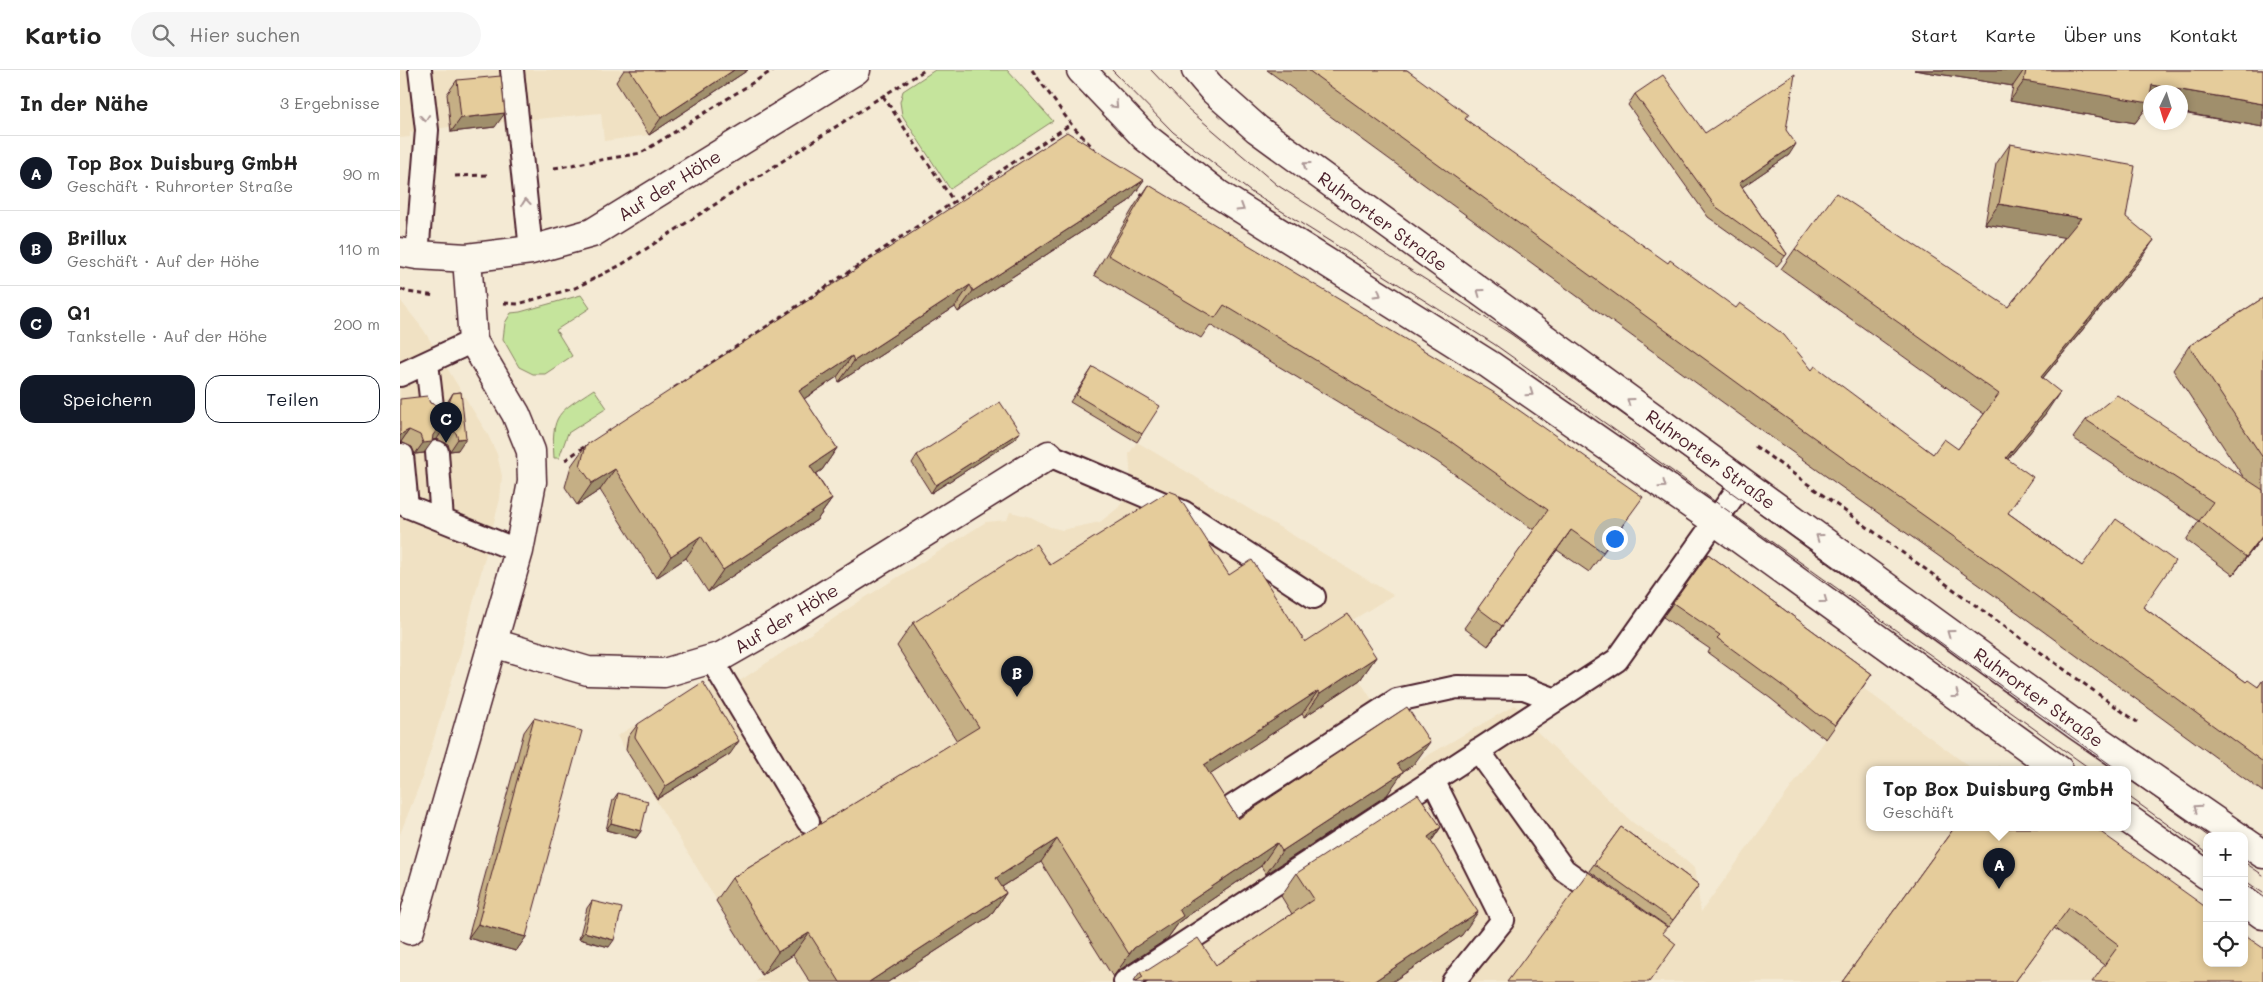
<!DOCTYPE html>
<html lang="de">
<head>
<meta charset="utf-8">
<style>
  :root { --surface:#fff; --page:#f6f6f6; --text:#222; --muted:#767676; --line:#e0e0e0; --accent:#111827 }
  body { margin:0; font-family:Mali,sans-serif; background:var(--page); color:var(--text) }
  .controls { position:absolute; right:15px; bottom:15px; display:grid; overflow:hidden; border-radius:10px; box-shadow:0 2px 8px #0003 }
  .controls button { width:45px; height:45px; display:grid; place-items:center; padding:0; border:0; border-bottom:1px solid var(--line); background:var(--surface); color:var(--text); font:25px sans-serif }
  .compass { position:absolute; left:1743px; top:15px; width:45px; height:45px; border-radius:50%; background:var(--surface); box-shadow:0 2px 8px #0003; rotate:184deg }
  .you { position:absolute; left:1214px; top:468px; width:18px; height:18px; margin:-12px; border:4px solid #fff; border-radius:50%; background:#1a73e8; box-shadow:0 0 0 8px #1a73e833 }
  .badge { display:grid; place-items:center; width:32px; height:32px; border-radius:50%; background:var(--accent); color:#fff; font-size:16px; font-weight:700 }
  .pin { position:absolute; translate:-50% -41px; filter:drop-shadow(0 1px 2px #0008) }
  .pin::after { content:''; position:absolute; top:26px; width:18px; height:15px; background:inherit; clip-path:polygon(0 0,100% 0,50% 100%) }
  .popup { position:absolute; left:1466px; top:696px; width:265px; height:65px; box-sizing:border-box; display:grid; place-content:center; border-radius:10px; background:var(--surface); filter:drop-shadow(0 1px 4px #0005); font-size:16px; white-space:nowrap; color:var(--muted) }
  .popup b { font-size:19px; color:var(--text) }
  .popup::after { content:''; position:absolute; left:50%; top:100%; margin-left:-10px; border:10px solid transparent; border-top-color:var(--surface) }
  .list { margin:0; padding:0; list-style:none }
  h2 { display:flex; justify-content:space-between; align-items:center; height:65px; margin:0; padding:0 20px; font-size:21px }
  h2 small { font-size:16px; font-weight:400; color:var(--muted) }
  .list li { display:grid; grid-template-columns:32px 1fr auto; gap:15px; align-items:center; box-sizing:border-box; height:75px; padding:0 20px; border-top:1px solid var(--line) }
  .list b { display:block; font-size:19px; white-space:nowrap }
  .list p { margin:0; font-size:16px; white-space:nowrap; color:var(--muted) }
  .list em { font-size:16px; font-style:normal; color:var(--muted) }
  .actions { display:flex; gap:10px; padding:15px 20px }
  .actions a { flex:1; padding:11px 0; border:1px solid var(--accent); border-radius:15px; text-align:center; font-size:18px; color:var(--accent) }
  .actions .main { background:var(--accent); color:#fff }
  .icon { flex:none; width:28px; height:28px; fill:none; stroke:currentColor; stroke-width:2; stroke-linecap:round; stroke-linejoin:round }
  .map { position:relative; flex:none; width:1863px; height:912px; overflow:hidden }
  header { display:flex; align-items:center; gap:30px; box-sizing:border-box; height:70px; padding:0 25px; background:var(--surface); border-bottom:1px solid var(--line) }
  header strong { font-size:24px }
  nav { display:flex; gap:28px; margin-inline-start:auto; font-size:18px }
  .search { width:350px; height:45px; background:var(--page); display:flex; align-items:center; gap:12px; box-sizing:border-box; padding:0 18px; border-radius:28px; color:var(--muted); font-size:19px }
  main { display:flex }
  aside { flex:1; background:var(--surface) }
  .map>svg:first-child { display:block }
  .built { fill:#f0e1c3 }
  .green { fill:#c5e49c; stroke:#888264 }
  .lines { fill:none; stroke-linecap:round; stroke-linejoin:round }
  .service-casing { stroke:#4a1f2b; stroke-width:26 }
  .minor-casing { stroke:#4a1f2b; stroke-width:31 }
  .secondary-casing { stroke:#4a1f2b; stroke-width:31 }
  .path { stroke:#4a1f2b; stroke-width:3; stroke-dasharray:5 4; stroke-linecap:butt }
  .service { stroke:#fbf7ec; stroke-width:22 }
  .minor { stroke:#fbf7ec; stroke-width:28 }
  .secondary { stroke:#fbf7ec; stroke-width:28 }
  .tram { stroke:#4a1f2b; stroke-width:1 }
  .wall { fill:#c5af85; stroke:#4a1f2b }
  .shaded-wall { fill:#a08f6c; stroke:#4a1f2b }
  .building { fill:#e5cc9b; stroke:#4a1f2b }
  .oneway { stroke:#ab9695 }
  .labels { text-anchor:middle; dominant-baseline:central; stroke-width:5; stroke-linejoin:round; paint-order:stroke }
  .street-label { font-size:18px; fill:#4a1f2b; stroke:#fbf7ec }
</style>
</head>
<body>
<header>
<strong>Kartio</strong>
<div class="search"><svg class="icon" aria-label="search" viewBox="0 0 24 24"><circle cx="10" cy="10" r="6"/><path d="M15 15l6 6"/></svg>Hier suchen</div>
<nav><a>Start</a><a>Karte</a><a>Über uns</a><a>Kontakt</a></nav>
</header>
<main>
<aside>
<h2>In der Nähe<small>3 Ergebnisse</small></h2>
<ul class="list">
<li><span class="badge">A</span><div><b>Top Box Duisburg GmbH</b><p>Geschäft · Ruhrorter Straße</p></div><em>90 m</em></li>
<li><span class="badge">B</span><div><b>Brillux</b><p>Geschäft · Auf der Höhe</p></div><em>110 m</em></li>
<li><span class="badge">C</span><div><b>Q1</b><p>Tankstelle · Auf der Höhe</p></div><em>200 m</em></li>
</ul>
<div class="actions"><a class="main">Speichern</a><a>Teilen</a></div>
</aside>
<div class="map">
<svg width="1863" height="912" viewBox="0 0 1863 912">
  <rect width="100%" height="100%" fill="#f4ead4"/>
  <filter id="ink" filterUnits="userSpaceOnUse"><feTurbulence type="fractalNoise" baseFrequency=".02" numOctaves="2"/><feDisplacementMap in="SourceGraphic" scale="10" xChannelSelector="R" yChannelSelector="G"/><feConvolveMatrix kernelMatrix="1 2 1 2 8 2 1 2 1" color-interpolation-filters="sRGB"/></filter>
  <g filter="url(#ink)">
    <!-- built -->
    <path class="built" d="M0,0H234L216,12L249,65L204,71L201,43L95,53V57L51,62L50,57L10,62V67L0,68Z
      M0,230L23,259L87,363L97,384L102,406L100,429L60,584L21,711L0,764Z
      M737,372L993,525L930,564L1013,694L1115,635L1129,654L1232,752L1276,782L1294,798L1301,842L1463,618L1574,700H1470V758H1654L1807,893L1863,912H355L362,907V905L217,666L235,655L238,660L294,625L341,610L463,529L586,452L607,450L610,442L631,447L650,457L662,460L700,452L718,438L724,430L731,411L729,384Z"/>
    <!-- green -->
    <path class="green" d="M535,0H607L653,51L550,119L502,45L500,32L503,21Z
      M181,225L190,238L156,260L172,286L145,304H133L119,297L103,269L105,253L111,243L120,242Z
      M194,319L207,338L168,363L159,388H154C151,343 158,343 194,319Z"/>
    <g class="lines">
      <defs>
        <path id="service" d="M112,0L131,180
          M17,185L27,60L20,0
          M27,293L32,336
          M0,305L73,271
          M37,382L42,450
          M2,385L7,436L119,481
          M649,385L783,442L914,527
          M311,589L408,751
          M1078,680L1164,800L1206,830
          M1033,710L1103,850L1053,912
          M821,744L997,630L1057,617L1124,618L1156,630
          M725,912L1217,590L1343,412"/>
        <path id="minor" d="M0,182L17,185L67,188L131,180L192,163L456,0
          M93,573L188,601L264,603L322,586L380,553L649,385
          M10,860L119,481L132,412L131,381L116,344L73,271L67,188"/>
        <path id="secondary" d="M681,0L745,67L818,124L1090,295L1315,451L1659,700
          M796,0L813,20L857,59L1676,655L1837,766
          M1728,749L1807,805
          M1844,771L1863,784
          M1844,831L1863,845"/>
      </defs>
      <!-- service casing -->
      <use href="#service" class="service-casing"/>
      <!-- minor casing -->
      <use href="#minor" class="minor-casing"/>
      <!-- secondary casing -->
      <use href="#secondary" class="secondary-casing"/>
      <!-- path -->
      <path class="path" d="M632,0L671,54L695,80
        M483,26L554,132
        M473,32L525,0
        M154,98L241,83L373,0
        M55,106L91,105
        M734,117L744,126
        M1,219L7,222L36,226
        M104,233L118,234L175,218L221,195L468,36
        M274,318L671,54
        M1355,376L1737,652
        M165,390L187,375"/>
      <!-- service -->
      <use href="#service" class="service"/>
      <!-- minor -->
      <use href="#minor" class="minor"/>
      <!-- secondary -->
      <use href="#secondary" class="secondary"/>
      <!-- tram -->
      <path class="tram" d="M712,0L773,62L851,122L1094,274L1692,700
        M751,0L787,38L877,115L1111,264L1718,700
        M1728,708L1808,766
        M1728,726L1807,783
        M1844,792L1863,805
        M1844,810L1863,823"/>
    </g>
    <!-- wall -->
    <path class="wall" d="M224,0H348L249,65L216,12Z
      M867,0H1007L1065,49L1412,300L1533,384L1558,379L1584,344L1381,199L1395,179L1608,237L1665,167L1585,154L1596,94L1610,74L1726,147L1740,190L1643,308L1646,343L1608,389V443L1682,496L1743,537L1846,612L1858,617L1863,610V722L1595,526L1347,350Z
      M1514,0H1863V57L1747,37L1735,53L1610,31L1613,16Z
      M57,10L95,57L51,62L47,24Z
      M1235,24L1305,63L1386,60L1389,85L1342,117L1387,184L1377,196L1308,147L1228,35Z
      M749,115L1229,447L1189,502L1157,480L1088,576L1064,558L1134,460L1036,391L810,255L801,268L694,205L735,135Z
      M729,131L558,242L555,237L439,312L437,307L404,329L437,378L422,400L416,404L432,429L417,450L308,522L286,488L256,508L200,420L177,435L165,417L171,396L186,375Z
      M1863,228V466L1833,505L1786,470L1799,451L1673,368L1686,350L1844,408L1773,300L1789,276Z
      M693,297L742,364L737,372L670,332Z
      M61,322L58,380L50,381L48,374L37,369L32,370L24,383L15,384L12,377L1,372H0L30,333L41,337L45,336L53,323Z
      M620,362L615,369L531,423L512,393L517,385Z
      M1308,484L1472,604L1426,669L1412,659L1410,660L1370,628L1308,583L1310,579L1263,547Z
      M650,495L829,505L905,572L976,587L960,610L904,647L902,644L809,704L838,749L1014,694L1002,702L987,725L866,804L861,796L780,851L767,869L718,901L713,907L641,792L602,817L606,823L590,846L488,912H410L393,885L362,905L316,831L332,808L557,671L497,576L513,553Z
      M134,648L126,867L116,881L68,868L124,662Z
      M238,654L330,684L257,729L226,680L228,667Z
      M218,723L241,761L236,768L206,760L213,730Z
      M1041,757L1031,772L1062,865L992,912H733L740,902L816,895L892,844L881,826L897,803Z
      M1221,757L1299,815L1268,857L1189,801Z
      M1554,758L1863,878L1704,895L1654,858L1615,912H1442Z
      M192,831L209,877L179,869L187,838Z"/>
    <!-- shaded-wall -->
    <path class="shaded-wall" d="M334,0H348L249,65L261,48Z
      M1514,0H1624L1613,16Z
      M1624,11L1752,15L1863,34V57L1780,42V22H1750V37H1747L1735,53L1610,31Z
      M105,43L95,57L51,62L61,48Z
      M1396,74L1389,85L1332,124L1339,113Z
      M744,110L729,131L558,242L573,221Z
      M1599,134L1681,148L1667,168L1585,154Z
      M1754,170L1740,190L1627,327L1641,307Z
      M570,215L555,237L439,312L454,291Z
      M452,286L437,307L384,342L399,321Z
      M1660,322L1646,343L1592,408L1606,388Z
      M45,357L37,369L29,371L32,372L24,383L15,384L23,373L37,360Z
      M9,360L1,372H0V366L3,363Z
      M620,362L615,369L531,423L536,415Z
      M66,368L58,380L50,381L58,369Z
      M437,378L422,400L395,417L410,396Z
      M215,399L200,420L177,435L192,413Z
      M432,429L417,450L308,522L323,500Z
      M1171,460L1157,480L1088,576L1102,556Z
      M1863,465V466L1833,505L1846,487Z
      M301,466L286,488L256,508L271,486Z
      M976,587L960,610L904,647L920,624Z
      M918,621L902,644L788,718L804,695Z
      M339,671L330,684L257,729L266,716Z
      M1030,672L1014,694L981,716L997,694Z
      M1003,702L987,725L866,804L882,781Z
      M211,753L241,761L236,768L206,760Z
      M1041,757L1025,780L1028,767Z
      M657,769L641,792L580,831L596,808Z
      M877,773L861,796L780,851L767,869L718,901L713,907L734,878L779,839Z
      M606,823L590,846L488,912H469Z
      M1078,842L1062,865L992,912H973Z
      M78,854L126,867L116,881L68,868Z
      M184,862L214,870L209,877L179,869Z
      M409,863L393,885L362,905L378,882Z"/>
    <!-- building -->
    <path class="building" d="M230,0H334L261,48Z
      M908,0H1007L1068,45L1065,49L1268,193L1270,190L1336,238L1340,233L1384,265L1412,300L1415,296L1533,384L1544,369L1558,379L1599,324L1395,179L1436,123L1608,237L1681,148L1599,134L1610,74L1735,96L1726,147L1754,170L1641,307L1660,322L1606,388L1633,407L1608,443L1682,496L1716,449L1775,491L1743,537L1846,612L1848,610L1858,617L1863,610V692L1609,506L1361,330Z
      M1626,0H1863V34L1752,15L1749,33L1624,11Z
      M1395,4L1386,60L1396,74L1339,113L1387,184L1385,186L1315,136L1235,24L1263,5L1305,63Z
      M101,6L105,43L61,48L57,10Z
      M667,62L744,110L573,221L570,215L454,291L452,286L399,321L437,378L410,396L432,429L323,500L301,466L271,486L215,399L192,413L180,396L186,375Z
      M749,115L1093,322L1243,427L1203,482L1171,460L1102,556L1078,538L1148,440L1050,371L824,235L815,248L708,185Z
      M1863,228V388L1789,276Z
      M693,297L760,336L742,364L676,325Z
      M61,322L66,368L58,369L56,363L45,357L37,360L33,365L32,372L23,373L20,365L9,360L3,363L0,366V329L27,326L30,333L41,337L48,335L53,323Z
      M1717,325L1863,420V465L1846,487L1799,451L1813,432L1686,350Z
      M600,332L620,362L536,415L517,385Z
      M769,421L777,424L829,505L852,490L905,572L948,544L976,587L920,624L918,621L804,695L838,749L1007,637L1030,672L997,694L1003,702L882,781L877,773L779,839L783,846L734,878L729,884L657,769L596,808L606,823L469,912H440L409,863L378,882L332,808L579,657L513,553L636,474L650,495Z
      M1308,484L1472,604L1435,655L1421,645L1420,646L1380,614L1317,568L1320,565L1273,533Z
      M303,612L339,671L266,716L235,667L238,654Z
      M134,648L182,661L126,867L78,854Z
      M1598,697L1603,700H1595Z
      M218,723L248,731L241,761L211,753Z
      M1018,724L1041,757L1028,767L1078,842L973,912H735L743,907L740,902L748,900L798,868L816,895L914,829L897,803Z
      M1221,757L1299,815L1273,850L1194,794Z
      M1554,758H1695L1807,838V893H1844V865L1863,878V912H1692L1719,875L1669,838L1615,912H1442Z
      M1188,802L1267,857L1262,863L1276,874L1249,912H1107Z
      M192,831L222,838L214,870L184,862Z"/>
    <!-- one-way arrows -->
    <defs><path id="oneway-chevron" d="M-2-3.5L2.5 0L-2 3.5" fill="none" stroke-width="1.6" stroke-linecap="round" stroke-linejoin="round" transform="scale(1.25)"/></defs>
    <g class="oneway">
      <use href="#oneway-chevron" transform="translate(715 35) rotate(46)"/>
      <use href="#oneway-chevron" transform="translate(25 48) rotate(84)"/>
      <use href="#oneway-chevron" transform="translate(906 95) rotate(-144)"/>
      <use href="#oneway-chevron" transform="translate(126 132) rotate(-96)"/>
      <use href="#oneway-chevron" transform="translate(841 138) rotate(32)"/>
      <use href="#oneway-chevron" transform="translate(1080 222) rotate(-144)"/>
      <use href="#oneway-chevron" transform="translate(978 224) rotate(32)"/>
      <use href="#oneway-chevron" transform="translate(1130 323) rotate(35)"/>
      <use href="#oneway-chevron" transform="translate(1230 331) rotate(-144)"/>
      <use href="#oneway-chevron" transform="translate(1263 415) rotate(35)"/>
      <use href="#oneway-chevron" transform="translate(1419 467) rotate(-144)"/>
      <use href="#oneway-chevron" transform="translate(1424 530) rotate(36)"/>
      <use href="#oneway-chevron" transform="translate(1550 563) rotate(-144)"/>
      <use href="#oneway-chevron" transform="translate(1556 625) rotate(36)"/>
      <use href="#oneway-chevron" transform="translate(1797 738) rotate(-145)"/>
    </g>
  </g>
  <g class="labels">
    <!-- street labels -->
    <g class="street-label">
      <text transform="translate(269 115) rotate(-32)">Auf der Höhe</text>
      <text transform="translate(983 151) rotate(36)">Ruhrorter Straße</text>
      <text transform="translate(1311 389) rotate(36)">Ruhrorter Straße</text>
      <text transform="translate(386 548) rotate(-31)">Auf der Höhe</text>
      <text transform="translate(1639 627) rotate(36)">Ruhrorter Straße</text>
    </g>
  </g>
</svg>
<div class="controls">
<button>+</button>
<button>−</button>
<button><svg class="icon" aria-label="locate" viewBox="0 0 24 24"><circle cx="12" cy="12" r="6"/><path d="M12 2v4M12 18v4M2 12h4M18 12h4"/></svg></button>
</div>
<svg class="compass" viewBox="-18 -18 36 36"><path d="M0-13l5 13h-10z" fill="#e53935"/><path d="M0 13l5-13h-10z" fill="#767676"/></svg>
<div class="you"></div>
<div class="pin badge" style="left:1599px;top:819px">A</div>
<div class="popup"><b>Top Box Duisburg GmbH</b>Geschäft</div>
<div class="pin badge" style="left:617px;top:627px">B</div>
<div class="pin badge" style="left:46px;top:373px">C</div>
</div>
</main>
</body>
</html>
